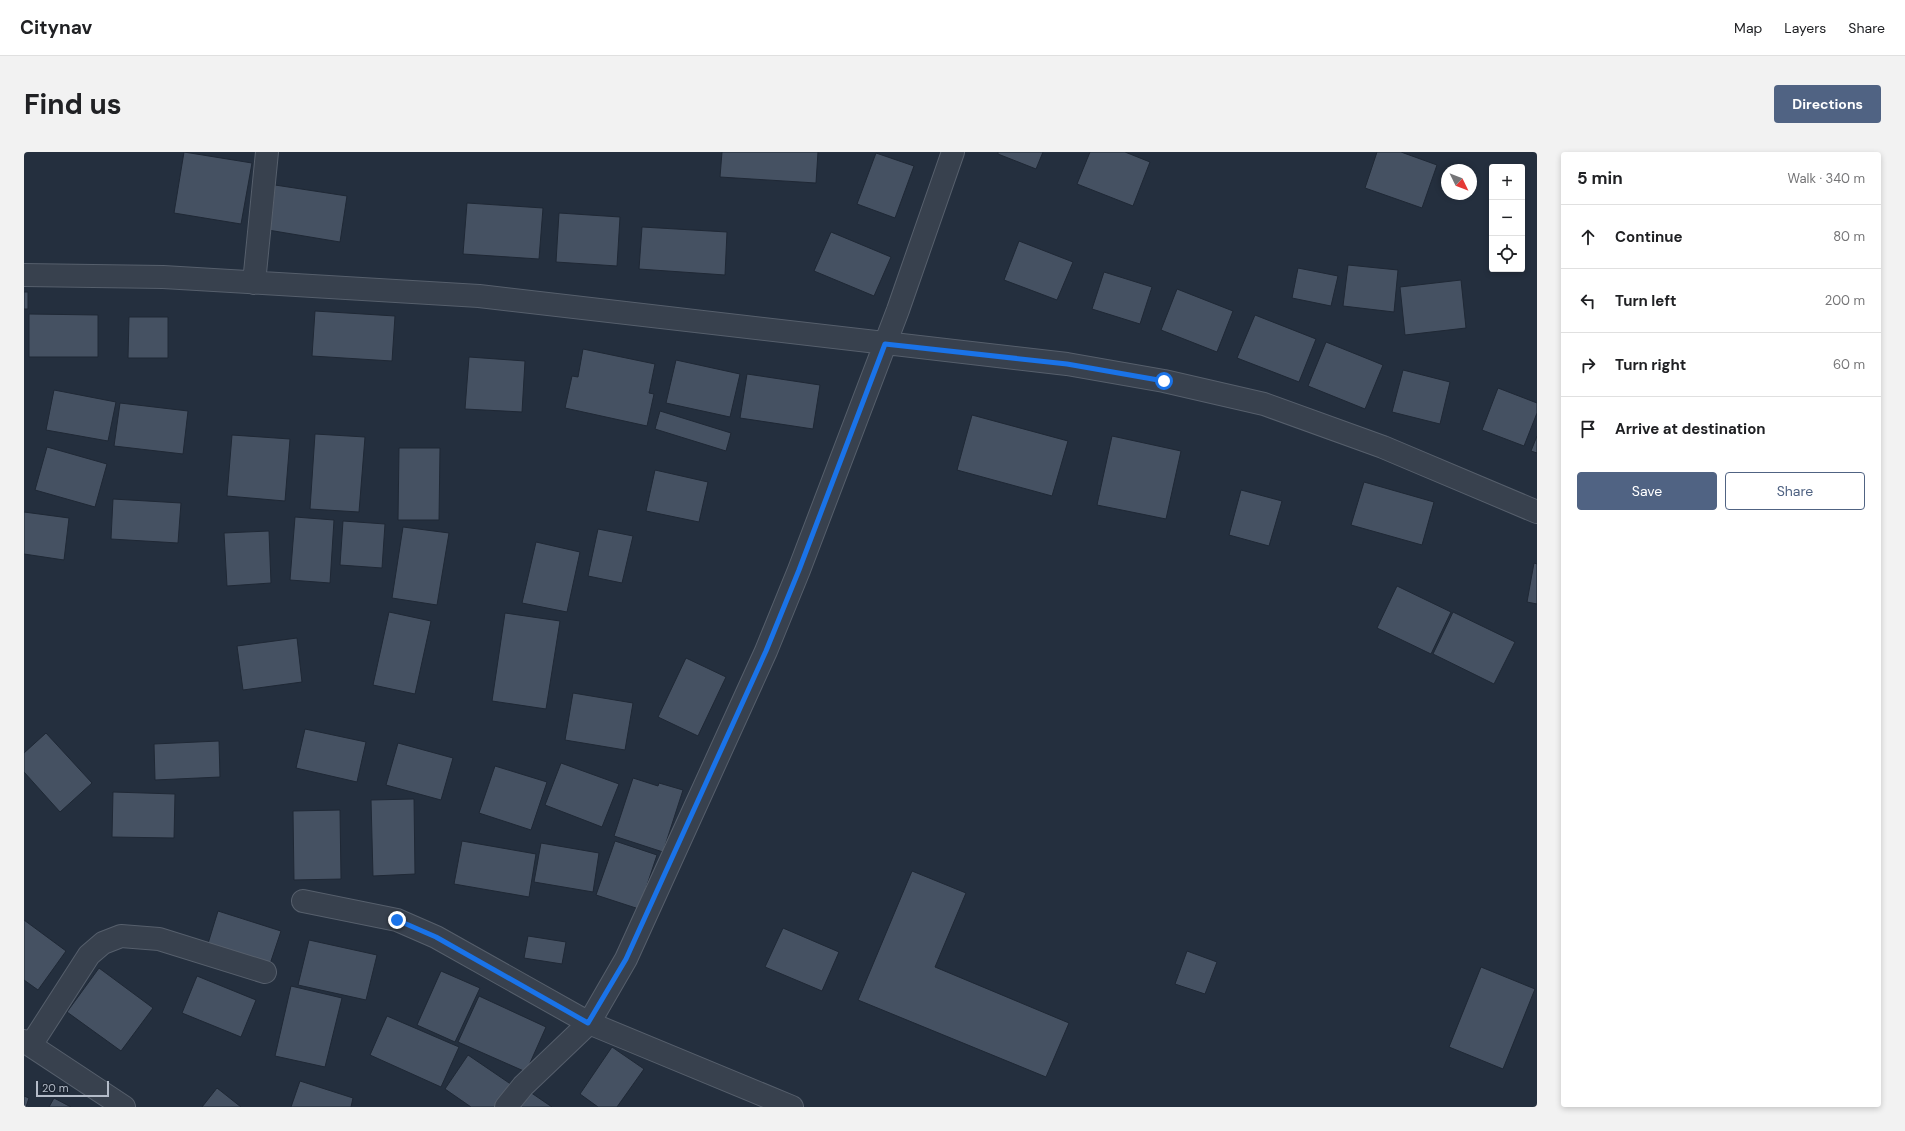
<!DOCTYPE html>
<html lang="en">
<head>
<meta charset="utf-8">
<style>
  :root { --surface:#fff; --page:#f2f2f2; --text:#202124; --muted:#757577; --line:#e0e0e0; --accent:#506383 }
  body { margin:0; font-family:"DM Sans",sans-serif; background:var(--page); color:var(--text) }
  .controls { position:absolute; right:12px; top:12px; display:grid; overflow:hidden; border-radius:4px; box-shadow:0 2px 6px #0003 }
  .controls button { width:36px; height:36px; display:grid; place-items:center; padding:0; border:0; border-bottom:1px solid var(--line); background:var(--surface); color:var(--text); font:20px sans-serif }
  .compass { position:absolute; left:1417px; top:12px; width:36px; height:36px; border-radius:50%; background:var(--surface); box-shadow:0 2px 6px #0003; rotate:133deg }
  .scale { position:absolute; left:12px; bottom:10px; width:73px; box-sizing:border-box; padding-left:4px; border:2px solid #b4bcc9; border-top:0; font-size:11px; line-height:14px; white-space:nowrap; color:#b4bcc9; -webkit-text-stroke:3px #1d2633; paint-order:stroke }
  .stop { position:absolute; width:12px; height:12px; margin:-9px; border:3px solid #1a73e8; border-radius:50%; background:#fff }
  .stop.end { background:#1a73e8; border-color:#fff; box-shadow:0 1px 4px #0008 }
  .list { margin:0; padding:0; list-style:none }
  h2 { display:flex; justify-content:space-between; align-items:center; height:52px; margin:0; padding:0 16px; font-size:17px }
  h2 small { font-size:13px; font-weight:400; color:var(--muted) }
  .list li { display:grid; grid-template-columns:26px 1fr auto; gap:12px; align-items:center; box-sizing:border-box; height:64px; padding:0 16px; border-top:1px solid var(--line) }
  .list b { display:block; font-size:15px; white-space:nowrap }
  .list em { font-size:13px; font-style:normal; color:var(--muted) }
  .actions { display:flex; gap:8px; padding:12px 16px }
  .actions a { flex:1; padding:9px 0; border:1px solid var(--accent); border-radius:4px; text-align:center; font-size:14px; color:var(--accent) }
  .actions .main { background:var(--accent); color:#fff }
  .icon { flex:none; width:22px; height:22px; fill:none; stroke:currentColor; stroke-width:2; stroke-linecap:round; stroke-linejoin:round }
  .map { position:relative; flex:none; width:1513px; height:955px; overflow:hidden; border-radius:4px }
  header { display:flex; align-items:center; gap:24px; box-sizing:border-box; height:56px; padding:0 20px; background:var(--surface); border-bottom:1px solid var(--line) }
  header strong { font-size:19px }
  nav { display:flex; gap:22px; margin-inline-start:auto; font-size:14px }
  .intro { display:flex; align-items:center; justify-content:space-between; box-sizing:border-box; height:96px; padding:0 24px }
  h1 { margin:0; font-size:28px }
  .button { padding:10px 18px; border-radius:4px; background:var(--accent); color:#fff; font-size:14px; font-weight:700 }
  main { display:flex; gap:24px; padding:0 24px }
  aside { flex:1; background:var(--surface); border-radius:4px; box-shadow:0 2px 6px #0003 }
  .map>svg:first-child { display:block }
  .building { fill:#455162; stroke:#1f2835 }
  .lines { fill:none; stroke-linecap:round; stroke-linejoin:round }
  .minor-casing { stroke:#565f6c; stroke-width:24 }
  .minor { stroke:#38414e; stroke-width:22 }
  .route { stroke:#1a73e8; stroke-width:5 }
</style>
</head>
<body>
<header>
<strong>Citynav</strong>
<nav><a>Map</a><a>Layers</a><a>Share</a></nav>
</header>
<div class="intro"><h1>Find us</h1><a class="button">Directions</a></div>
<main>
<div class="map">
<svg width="1513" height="955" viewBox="0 0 1513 955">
  <rect width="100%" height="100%" fill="#242f3e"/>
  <!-- building -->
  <path class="building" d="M160,0L228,11L217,72L150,61Z
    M698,0H794L792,31L696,25Z
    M974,0H1019L1012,17L974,2Z
    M1066,0H1101L1126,10L1109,54L1053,32Z
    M1353,0H1377L1413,13L1398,56L1341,36Z
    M852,1L890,14L871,66L833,52Z
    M251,33L323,44L316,90L244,78Z
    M443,51L519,56L515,107L439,102Z
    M535,61L596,65L593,114L532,110Z
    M618,75L703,80L701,123L615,117Z
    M807,80L867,105L850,144L790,119Z
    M995,89L1049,110L1033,148L980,128Z
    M1324,113L1374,118L1370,160L1319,154Z
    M1274,116L1314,124L1307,154L1268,146Z
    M1080,120L1128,135L1116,172L1068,157Z
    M1437,128L1442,176L1381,183L1376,135Z
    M1153,137L1209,159L1193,200L1137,178Z
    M0,140H4V157H0Z
    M291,159L371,164L368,209L288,204Z
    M5,162L74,163V205H5Z
    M1231,163L1292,187L1275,230L1213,206Z
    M105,165H144V206H104Z
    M1302,190L1359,213L1341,257L1284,234Z
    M559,197L631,212L625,241L630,242L623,274L541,256L548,224L554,225Z
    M445,205L501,209L498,260L441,257Z
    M652,208L716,222L706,265L642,251Z
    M1379,218L1426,230L1416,272L1368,260Z
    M723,222L796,233L789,277L716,266Z
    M1474,236L1513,251V261L1500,294L1458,278Z
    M30,238L92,250L84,289L22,278Z
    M96,251L164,259L159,302L90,294Z
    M636,259L707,281L702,299L631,277Z
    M948,263L1044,289L1028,344L933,318Z
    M291,282L341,285L335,360L286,357Z
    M208,283L266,287L261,349L203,344Z
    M1088,284L1157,299L1142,367L1073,353Z
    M1513,284V301L1507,299Z
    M23,295L83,312L71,355L11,338Z
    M375,296H416L415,368H374Z
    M631,318L684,330L675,370L622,359Z
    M1340,330L1410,350L1398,393L1327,373Z
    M1217,338L1258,349L1245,394L1205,383Z
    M89,347L157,351L154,391L87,387Z
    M0,360L45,366L40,408L0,402Z
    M271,365L310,368L306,431L266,428Z
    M319,369L361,372L358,416L316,413Z
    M379,375L425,381L413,453L368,446Z
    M574,377L609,384L598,431L564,424Z
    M245,379L247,431L203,434L200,381Z
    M512,390L556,400L543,460L498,451Z
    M1510,411L1513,412V452L1503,450Z
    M1373,434L1427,460L1407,502L1353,476Z
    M365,460L407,469L391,542L349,533Z
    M1429,460L1491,490L1470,532L1409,502Z
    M481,461L536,469L522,557L468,549Z
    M273,486L278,530L219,538L213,494Z
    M662,506L702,525L674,584L634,565Z
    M549,541L609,551L601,598L541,588Z
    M281,577L342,590L333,630L272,616Z
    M22,581L68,631L36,660L0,620V601Z
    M195,589L196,625L131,628L130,592Z
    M374,591L429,606L417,648L362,633Z
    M537,611L595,632L578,675L521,653Z
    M471,614L523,630L507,678L455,661Z
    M609,626L634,634L635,631L659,638L639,700L590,684Z
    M89,640L151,642L150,686L88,685Z
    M390,647L391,722L349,724L347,648Z
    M316,658L317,727L270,728L269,659Z
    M438,689L512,702L505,745L430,732Z
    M591,689L633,703L615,757L572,743Z
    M517,691L575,701L569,740L510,730Z
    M888,719L942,741L911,815L1045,871L1022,925L834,848Z
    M194,759L257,779L244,818L182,798Z
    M0,768L42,799L14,838L0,828Z
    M759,776L815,800L798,839L741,815Z
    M504,784L542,790L538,812L500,806Z
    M285,788L353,803L342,848L274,833Z
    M1163,799L1193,810L1181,842L1151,832Z
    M1457,815L1511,837L1479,917L1425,895Z
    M75,816L129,856L97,899L43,860Z
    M417,819L456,836L431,890L393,873Z
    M173,824L232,848L217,885L158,861Z
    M267,834L318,846L301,915L251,904Z
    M455,844L522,875L502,920L434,890Z
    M363,864L435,895L417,935L346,903Z
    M588,895L620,917L593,955H574L556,942Z
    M444,903L491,935L478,955H447L421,937Z
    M276,929L329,946L327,955H267Z
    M193,936L217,955H178Z
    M506,940L528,955H496Z
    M0,944L5,946L2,955H0Z
    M30,946L47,955H25Z"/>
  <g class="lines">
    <defs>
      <path id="minor" d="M0,123L139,125L455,144L1043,212L1140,229L1240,252L1359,295L1513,360
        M230,131L243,0
        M279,749L373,768L412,785L565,871L768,955
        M0,889L100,955
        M7,893L65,803L79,791L97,784L135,787L241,820
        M482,955L499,934L565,871L602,807L742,499L775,418L874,158L929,0"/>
    </defs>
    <!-- minor casing -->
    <use href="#minor" class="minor-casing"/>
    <!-- minor -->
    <use href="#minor" class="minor"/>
  </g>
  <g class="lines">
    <!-- route -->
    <path class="route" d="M373,768L412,785L564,871L602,807L742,499L775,418L861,192L1043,212L1140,229"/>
  </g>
</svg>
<div class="controls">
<button>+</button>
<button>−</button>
<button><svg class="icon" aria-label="locate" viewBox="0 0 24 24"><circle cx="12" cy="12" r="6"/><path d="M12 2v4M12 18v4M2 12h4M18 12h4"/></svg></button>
</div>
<svg class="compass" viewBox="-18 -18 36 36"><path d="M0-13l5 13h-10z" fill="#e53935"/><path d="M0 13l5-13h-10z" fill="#757577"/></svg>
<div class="scale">20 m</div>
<div class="stop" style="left:1140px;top:229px"></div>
<div class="stop end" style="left:373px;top:768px"></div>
</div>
<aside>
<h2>5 min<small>Walk · 340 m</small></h2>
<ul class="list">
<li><svg class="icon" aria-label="ahead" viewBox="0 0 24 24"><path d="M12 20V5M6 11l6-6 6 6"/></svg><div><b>Continue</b></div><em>80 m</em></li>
<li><svg class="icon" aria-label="left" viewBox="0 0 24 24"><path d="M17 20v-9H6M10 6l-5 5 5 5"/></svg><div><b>Turn left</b></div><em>200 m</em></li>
<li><svg class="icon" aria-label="right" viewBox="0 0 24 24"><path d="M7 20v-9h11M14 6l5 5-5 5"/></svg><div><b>Turn right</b></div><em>60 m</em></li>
<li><svg class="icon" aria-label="arrive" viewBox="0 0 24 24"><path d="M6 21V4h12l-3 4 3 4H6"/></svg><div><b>Arrive at destination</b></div></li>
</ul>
<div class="actions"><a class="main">Save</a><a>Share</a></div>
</aside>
</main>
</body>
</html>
